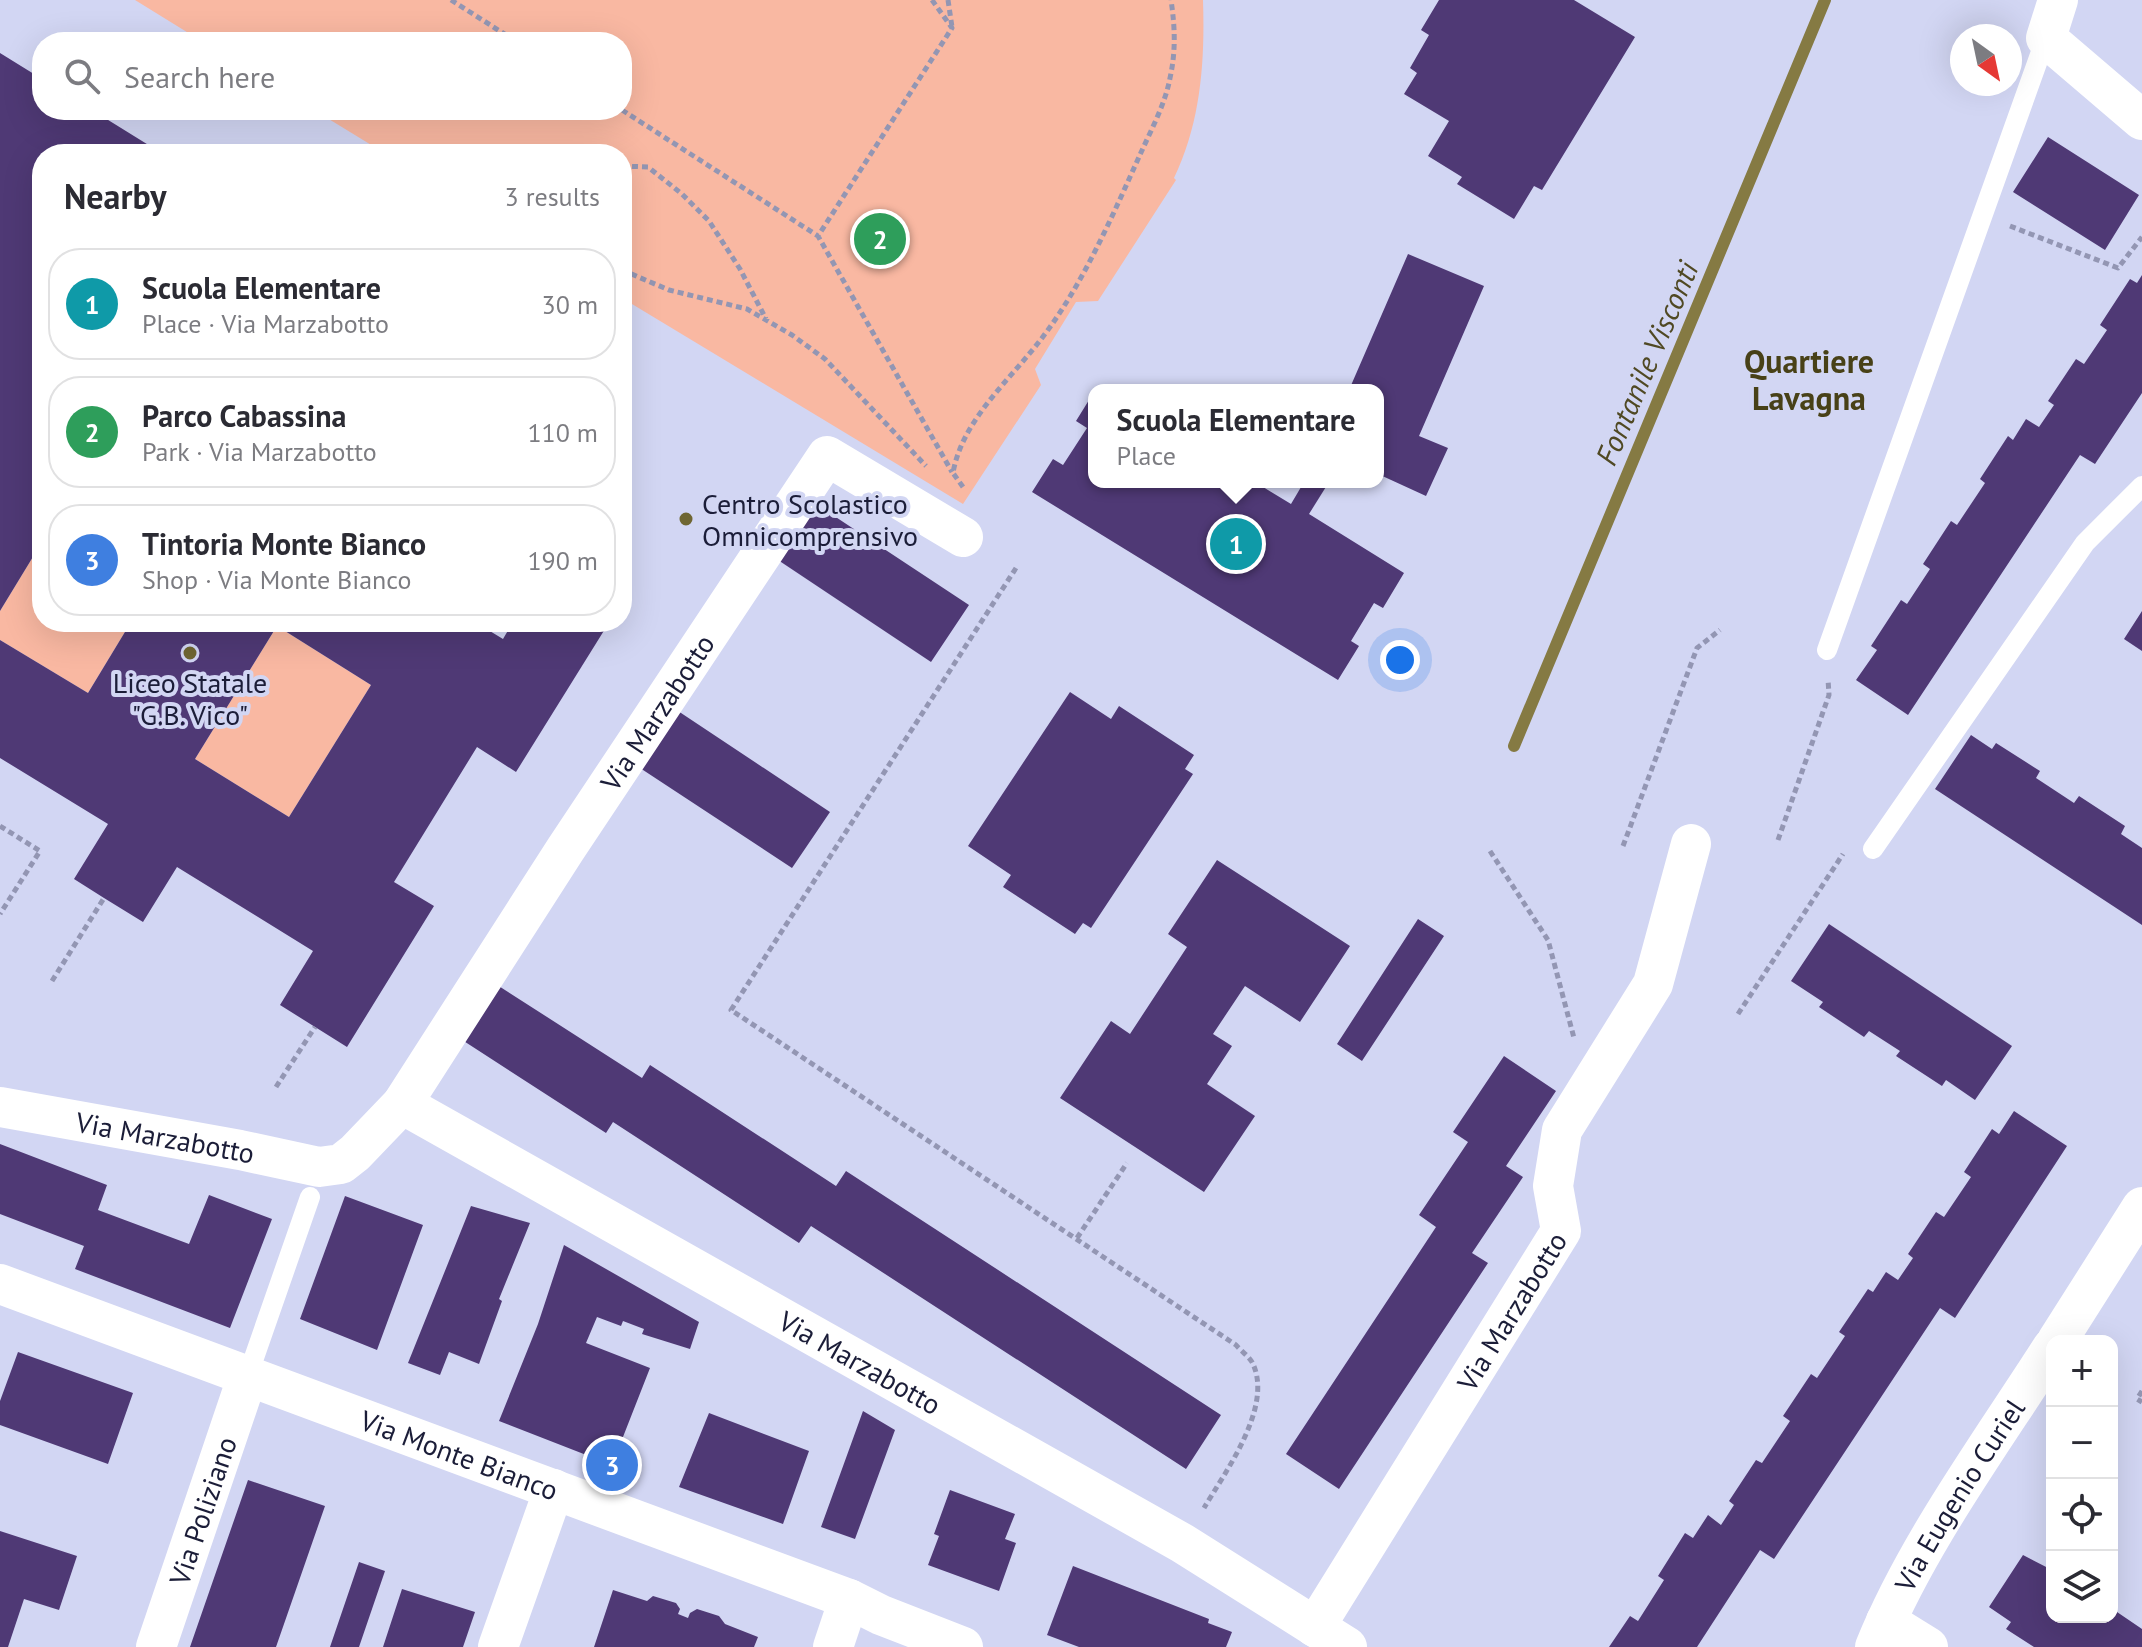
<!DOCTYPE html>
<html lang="en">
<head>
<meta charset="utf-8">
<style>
  :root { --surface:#fff; --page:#f7f7f7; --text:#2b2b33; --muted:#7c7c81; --line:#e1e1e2; --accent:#6f6632 }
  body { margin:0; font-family:"PT Sans",sans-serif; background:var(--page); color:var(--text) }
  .controls { position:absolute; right:24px; bottom:24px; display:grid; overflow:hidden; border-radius:16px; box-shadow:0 8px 32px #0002 }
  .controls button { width:72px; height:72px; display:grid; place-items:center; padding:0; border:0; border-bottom:2px solid var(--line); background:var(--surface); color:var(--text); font:40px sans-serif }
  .compass { position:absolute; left:1950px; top:24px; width:72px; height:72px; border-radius:50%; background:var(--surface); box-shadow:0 8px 32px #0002; rotate:147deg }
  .you { position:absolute; left:1400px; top:660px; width:28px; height:28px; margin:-20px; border:6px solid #fff; border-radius:50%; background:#1a73e8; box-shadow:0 0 0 12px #1a73e833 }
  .badge { display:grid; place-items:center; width:52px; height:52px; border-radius:50%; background:var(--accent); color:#fff; font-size:26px; font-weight:700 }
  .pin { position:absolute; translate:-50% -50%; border:4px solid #fff; box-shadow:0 2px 8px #0006 }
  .popup { position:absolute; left:1088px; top:384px; width:296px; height:104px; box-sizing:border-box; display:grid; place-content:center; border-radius:16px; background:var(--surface); filter:drop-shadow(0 2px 6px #0005); font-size:26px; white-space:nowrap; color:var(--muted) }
  .popup b { font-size:30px; color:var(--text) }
  .popup::after { content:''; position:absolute; left:50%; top:100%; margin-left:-16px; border:16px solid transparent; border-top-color:var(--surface) }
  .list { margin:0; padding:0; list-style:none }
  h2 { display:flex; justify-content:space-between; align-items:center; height:104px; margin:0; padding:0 32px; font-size:34px }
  h2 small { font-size:26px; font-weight:400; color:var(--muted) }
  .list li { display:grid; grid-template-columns:52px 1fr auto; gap:24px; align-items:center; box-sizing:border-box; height:112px; margin:0 16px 16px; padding:0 16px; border:2px solid var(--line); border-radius:32px }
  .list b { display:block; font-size:30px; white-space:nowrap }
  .list p { margin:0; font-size:26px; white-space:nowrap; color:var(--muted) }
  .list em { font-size:26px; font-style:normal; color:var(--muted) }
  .icon { flex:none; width:44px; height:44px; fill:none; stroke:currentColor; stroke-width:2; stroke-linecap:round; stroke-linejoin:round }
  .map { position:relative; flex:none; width:2142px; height:1647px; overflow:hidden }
  .search { position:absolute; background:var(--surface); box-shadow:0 8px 32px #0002; left:32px; top:32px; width:600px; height:88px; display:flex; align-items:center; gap:20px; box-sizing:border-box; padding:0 28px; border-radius:32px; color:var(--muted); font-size:30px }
  .panel { position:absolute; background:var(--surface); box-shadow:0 8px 32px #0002; left:32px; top:144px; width:600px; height:488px; border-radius:32px }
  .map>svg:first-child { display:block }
  .green { fill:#f9b8a2 }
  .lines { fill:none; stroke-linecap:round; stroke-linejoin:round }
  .stream { stroke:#857a43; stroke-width:12 }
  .building { fill:#4f3975; fill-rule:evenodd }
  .path { stroke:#9396b3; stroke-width:5; stroke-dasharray:6 4; stroke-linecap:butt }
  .service { stroke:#fff; stroke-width:20 }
  .minor { stroke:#fff; stroke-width:40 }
  .poi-dot { fill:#6f6632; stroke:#d2d6f3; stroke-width:3 }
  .labels { text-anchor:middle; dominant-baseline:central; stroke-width:8; stroke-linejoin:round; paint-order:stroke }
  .poi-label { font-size:28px; fill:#1b1d38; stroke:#d2d6f3; text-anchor:start }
  .street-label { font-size:28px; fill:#1b1d38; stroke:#d2d6f3 }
  .water-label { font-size:30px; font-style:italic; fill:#504923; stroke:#d2d6f3 }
  .quarter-label { font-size:32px; font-weight:bold; fill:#484117; stroke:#d2d6f3 }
</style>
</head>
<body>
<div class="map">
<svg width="2142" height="1647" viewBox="0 0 2142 1647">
  <rect width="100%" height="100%" fill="#d2d6f3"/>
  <!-- green -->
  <path class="green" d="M135,0H1203C1205,61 1201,122 1174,178L1176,180L1098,301L1076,302L1035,369L1041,385L963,504L622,298V154H386L314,110H622V42H203Z
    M42,542V622H131L88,693L0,640V611Z
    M277,626L371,685L289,817L195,759Z"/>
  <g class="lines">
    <!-- stream -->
    <path class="stream" d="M1514,746L1825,0"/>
  </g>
  <!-- building -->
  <path class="building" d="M1439,0H1574L1635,37L1542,190L1534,186L1514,219L1457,184L1462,177L1428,156L1449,121L1404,94L1417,73L1410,68L1429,35L1421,30Z
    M0,53L42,79V110H92L163,154H42V542L0,611Z
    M2048,137L2139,195L2105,250L2013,192Z
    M1408,254L1484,286L1419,436L1448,448L1426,496L1378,474V390H1349Z
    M2142,275V393L2095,464L2080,455L1908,715L1856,680L1877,650L1871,646L1901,600L1907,604L1930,569L1923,564L1951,521L1957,525L1985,483L1980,479L2008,436L2013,440L2026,419L2039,427L2054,405L2048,401L2076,359L2084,364L2107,330L2100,325L2130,279L2137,283Z
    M1094,392V482H1255L1291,504L1304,482H1329L1309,514L1404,573L1383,608L1374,603L1351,641L1359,646L1338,680L1032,492L1053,459L1063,465L1087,428L1076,421Z
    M816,504L969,605L931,662L778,560Z
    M2142,611V651L2124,639Z
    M131,622H475L503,639L513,622H593L605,629L516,772L477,747L394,882L434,906L347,1047L280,1005L313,951L177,867L143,922L104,898L74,879L108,824L0,758V640L88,693ZM277,626L371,685L289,817L195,759Z
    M1070,692L1111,719L1119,706L1194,755L1185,769L1193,774L1091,928L1083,923L1075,934L1003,887L1011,875L968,846Z
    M678,711L830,812L792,868L640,768Z
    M1971,735L1992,749L1996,743L2040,771L2036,778L2074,803L2079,796L2125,826L2121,834L2142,848V925L1935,789Z
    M1217,860L1350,946L1300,1022L1245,986L1213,1034L1232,1046L1207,1084L1255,1116L1204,1192L1060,1098L1111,1021L1130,1034L1187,947L1168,934Z
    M1418,919L1444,936L1362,1061L1337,1044Z
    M1829,924L2012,1046L1975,1100L1946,1080L1942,1086L1896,1056L1900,1051L1869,1031L1864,1037L1819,1007L1823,1002L1791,981Z
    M491,981L642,1078L650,1065L836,1186L846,1171L1221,1415L1186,1469L811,1226L799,1243L613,1122L606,1133L456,1036Z
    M1504,1056L1556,1091L1506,1166L1523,1177L1472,1253L1488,1263L1339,1489L1286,1454L1436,1227L1419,1215L1468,1142L1453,1132Z
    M2014,1111L2067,1146L1955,1318L1940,1308L1774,1559L1760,1550L1697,1647H1609L1630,1616L1638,1621L1664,1580L1658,1576L1685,1533L1693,1538L1708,1515L1721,1525L1734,1505L1729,1501L1756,1460L1762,1463L1790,1421L1783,1416L1811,1374L1817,1378L1845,1336L1839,1332L1868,1289L1873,1292L1886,1272L1898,1280L1913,1258L1908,1254L1936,1212L1944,1217L1971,1177L1964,1172L1992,1129L1999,1134Z
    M0,1144L107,1185L98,1210L189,1244L209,1195L272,1219L230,1328L75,1269L84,1246L0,1214Z
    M345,1196L423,1225L377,1350L300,1319Z
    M471,1206L530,1223L499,1299L502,1301L479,1364L449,1352L440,1375L408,1363Z
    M564,1245L699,1322L690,1349L642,1334L644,1329L623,1321L621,1326L597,1317L586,1343L650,1368L612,1465L499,1421L538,1324Z
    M18,1352L133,1393L108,1464L0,1425V1401Z
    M863,1411L895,1430L855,1539L821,1527Z
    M709,1413L809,1451L783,1524L679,1487Z
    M248,1480L325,1506L276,1647H190Z
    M950,1490L1015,1514L1005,1539L1016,1543L999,1591L928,1565L939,1536L934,1534Z
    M0,1531L77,1556L59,1610L24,1599L8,1647H0Z
    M2023,1555L2052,1570V1617H2112V1613L2115,1615L2117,1612L2142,1629V1647H2034L2006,1629L2011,1622L1989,1607Z
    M359,1562L385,1571L359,1647H330Z
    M1073,1566L1209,1619L1208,1623L1232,1632L1226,1647H1079L1047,1635Z
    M402,1589L475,1612L463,1647H383Z
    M613,1590L647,1601L653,1596L676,1603L680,1609L678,1614L688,1618L690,1613L697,1609L719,1616L725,1624L758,1637L754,1647H594Z"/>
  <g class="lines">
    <!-- path -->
    <path class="path" d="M451,0L517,42
      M932,0L952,28L818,236L952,472
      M948,0L952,27
      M622,110L818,236
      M622,166L648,167L682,194L709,221L740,269L766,319
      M2010,226L2118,268L2142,237
      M622,270L669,290L747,309L792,335L825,359L926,466
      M963,487L953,473C962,420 1010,380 1042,338C1083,284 1111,219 1139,157C1150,132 1165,105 1170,78C1176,51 1175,27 1171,0
      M1016,568L731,1010L1236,1345C1241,1351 1250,1357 1253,1364C1273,1408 1225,1472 1204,1508
      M0,826L40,851L0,914
      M1778,840L1829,695L1828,679
      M1623,846L1697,648L1720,630
      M1490,851L1548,940L1574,1038
      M52,981L104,898
      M1738,1014L1843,854
      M276,1087L315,1027
      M1077,1238L1127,1163
      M2142,1391L2137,1399L2142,1402"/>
    <!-- service -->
    <path class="service" d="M1827,650L2046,38
      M1873,849L2085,543L2142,486
      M248,1375L310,1197"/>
    <!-- minor -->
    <g class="minor">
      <path d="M2058,0L2046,38L2142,120"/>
      <path id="s1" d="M402,1104L1182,1543L1347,1647"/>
      <path id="s2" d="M0,1107L240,1150L319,1167L341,1164L355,1153L402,1104L565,850L827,456L963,537"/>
      <path id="s3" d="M0,1284L849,1599L881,1615L963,1647"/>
      <path d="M2057,1341L2142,1207"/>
      <path d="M1886,1621L1928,1647"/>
      <path id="s4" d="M1315,1627L1561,1231L1553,1186L1562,1130L1653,984L1691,844"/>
      <path id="s5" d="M156,1647L248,1375"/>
      <path d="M498,1647L554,1489"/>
      <path d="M833,1647L849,1599"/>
      <path id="s6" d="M1875,1647C1916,1545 1992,1442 2052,1348"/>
    </g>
  </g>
  <!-- markers -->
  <g class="poi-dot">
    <circle cx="686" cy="519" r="8"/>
    <circle cx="190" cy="653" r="8"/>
  </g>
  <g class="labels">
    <!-- poi labels -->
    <g class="poi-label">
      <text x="702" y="503">Centro Scolastico<tspan x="702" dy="32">Omnicomprensivo</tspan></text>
      <text x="190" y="682" text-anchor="middle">Liceo Statale<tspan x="190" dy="32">"G.B. Vico"</tspan></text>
    </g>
    <!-- street labels -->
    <g class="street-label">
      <text stroke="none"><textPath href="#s2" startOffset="900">Via Marzabotto</textPath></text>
      <text stroke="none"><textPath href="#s2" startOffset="168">Via Marzabotto</textPath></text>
      <text stroke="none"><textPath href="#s4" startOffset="372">Via Marzabotto</textPath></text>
      <text stroke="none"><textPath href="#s1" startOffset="526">Via Marzabotto</textPath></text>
      <text stroke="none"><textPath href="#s3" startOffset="490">Via Monte Bianco</textPath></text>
      <text stroke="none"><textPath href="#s6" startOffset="174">Via Eugenio Curiel</textPath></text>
      <text stroke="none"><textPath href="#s5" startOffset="144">Via Poliziano</textPath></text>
    </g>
    <!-- water labels -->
    <g class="water-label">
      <text transform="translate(1646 363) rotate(-67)">Fontanile Visconti</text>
    </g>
    <!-- quarter labels -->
    <g class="quarter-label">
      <text x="1809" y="361">Quartiere<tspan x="1809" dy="37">Lavagna</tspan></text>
    </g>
  </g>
</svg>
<div class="controls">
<button>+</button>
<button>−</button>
<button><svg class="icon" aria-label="locate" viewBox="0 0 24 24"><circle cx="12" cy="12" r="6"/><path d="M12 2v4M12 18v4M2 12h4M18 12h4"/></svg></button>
<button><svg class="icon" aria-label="layers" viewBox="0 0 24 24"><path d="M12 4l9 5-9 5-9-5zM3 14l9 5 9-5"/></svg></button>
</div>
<svg class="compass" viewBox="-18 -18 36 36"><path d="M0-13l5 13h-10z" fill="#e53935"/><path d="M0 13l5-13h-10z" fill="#7c7c81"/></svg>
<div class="you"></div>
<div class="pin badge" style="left:1236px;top:544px;background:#0f9aa8">1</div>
<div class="popup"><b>Scuola Elementare</b>Place</div>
<div class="pin badge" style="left:880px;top:239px;background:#2e9e5b">2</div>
<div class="pin badge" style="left:612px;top:1465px;background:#3f7fe0">3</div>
<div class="search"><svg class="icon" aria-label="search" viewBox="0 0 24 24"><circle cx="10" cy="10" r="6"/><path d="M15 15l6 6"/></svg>Search here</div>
<section class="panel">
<h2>Nearby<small>3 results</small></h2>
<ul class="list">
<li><span class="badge" style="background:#0f9aa8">1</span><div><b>Scuola Elementare</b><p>Place · Via Marzabotto</p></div><em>30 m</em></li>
<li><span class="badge" style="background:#2e9e5b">2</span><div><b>Parco Cabassina</b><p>Park · Via Marzabotto</p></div><em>110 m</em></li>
<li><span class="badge" style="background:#3f7fe0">3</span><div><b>Tintoria Monte Bianco</b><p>Shop · Via Monte Bianco</p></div><em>190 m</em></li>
</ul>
</section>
</div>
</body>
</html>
